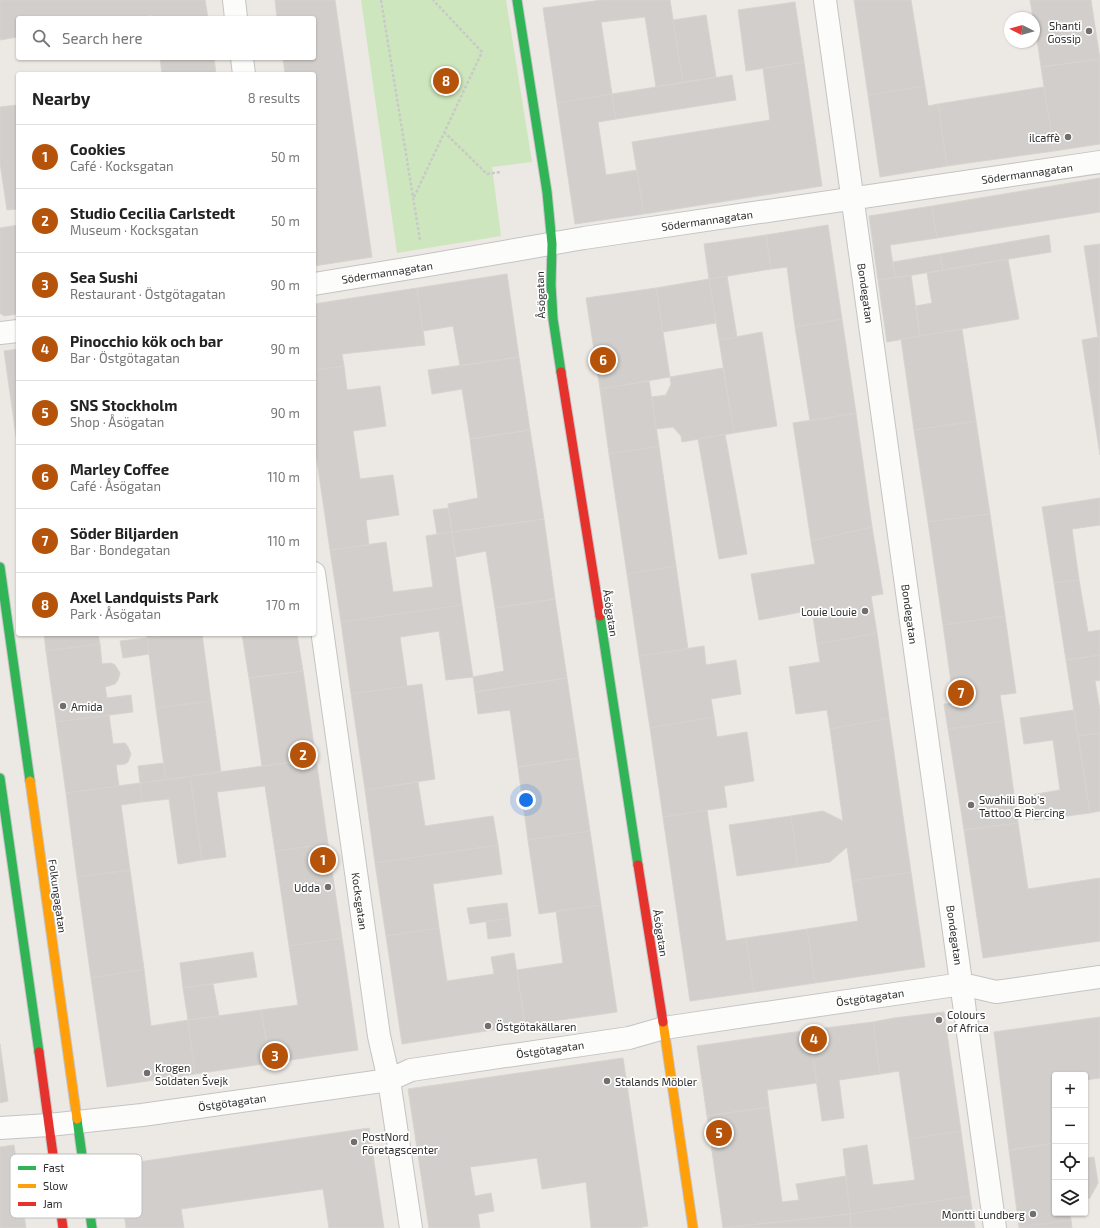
<!DOCTYPE html>
<html lang="en">
<head>
<meta charset="utf-8">
<style>
  :root { --surface:#fff; --page:#f2f2f2; --text:#222; --muted:#767676; --line:#e0e0e0; --accent:#b45309 }
  body { margin:0; font-family:"Exo 2",sans-serif; background:var(--page); color:var(--text) }
  .controls { position:absolute; right:12px; bottom:12px; display:grid; overflow:hidden; border-radius:4px; box-shadow:0 1px 3px #0004 }
  .controls button { width:36px; height:36px; display:grid; place-items:center; padding:0; border:0; border-bottom:1px solid var(--line); background:var(--surface); color:var(--text); font:20px sans-serif }
  .compass { position:absolute; left:1004px; top:12px; width:36px; height:36px; border-radius:50%; background:var(--surface); box-shadow:0 1px 3px #0004; rotate:276deg }
  .you { position:absolute; left:526px; top:800px; width:14px; height:14px; margin:-10px; border:3px solid #fff; border-radius:50%; background:#1a73e8; box-shadow:0 0 0 6px #1a73e833 }
  .badge { display:grid; place-items:center; width:26px; height:26px; border-radius:50%; background:var(--accent); color:#fff; font-size:13px; font-weight:700 }
  .pin { position:absolute; translate:-50% -50%; border:2px solid #fff; box-shadow:0 1px 4px #0006 }
  .list { margin:0; padding:0; list-style:none }
  h2 { display:flex; justify-content:space-between; align-items:center; height:52px; margin:0; padding:0 16px; font-size:17px }
  h2 small { font-size:13px; font-weight:400; color:var(--muted) }
  .list li { display:grid; grid-template-columns:26px 1fr auto; gap:12px; align-items:center; box-sizing:border-box; height:64px; padding:0 16px; border-top:1px solid var(--line) }
  .list b { display:block; font-size:15px; white-space:nowrap }
  .list p { margin:0; font-size:13px; white-space:nowrap; color:var(--muted) }
  .list em { font-size:13px; font-style:normal; color:var(--muted) }
  .icon { flex:none; width:22px; height:22px; fill:none; stroke:currentColor; stroke-width:2; stroke-linecap:round; stroke-linejoin:round }
  .map { position:relative; flex:none; width:1100px; height:1228px; overflow:hidden }
  .search { position:absolute; background:var(--surface); box-shadow:0 1px 3px #0004; left:16px; top:16px; width:300px; height:44px; display:flex; align-items:center; gap:10px; box-sizing:border-box; padding:0 14px; border-radius:4px; color:var(--muted); font-size:15px }
  .panel { position:absolute; background:var(--surface); box-shadow:0 1px 3px #0004; left:16px; top:72px; width:300px; height:564px; border-radius:4px }
  .map>svg:first-child { display:block }
  .green { fill:#cee6be }
  .building { fill:#d1cecb; stroke:#d7d4d0 }
  .lines { fill:none; stroke-linecap:round; stroke-linejoin:round }
  .street-casing { stroke:#c5c4c5; stroke-width:24 }
  .fast-casing { stroke:#c5c4c5; stroke-width:11 }
  .slow-casing { stroke:#c5c4c5; stroke-width:11 }
  .jam-casing { stroke:#c5c4c5; stroke-width:11 }
  .path { stroke:#c9c9c8; stroke-width:2.5; stroke-dasharray:3 2; stroke-linecap:butt }
  .street { stroke:#fcfcfb; stroke-width:22 }
  .fast { stroke:#30b455; stroke-width:9 }
  .slow { stroke:#ff9f0a; stroke-width:9 }
  .jam { stroke:#e5322d; stroke-width:9 }
  .poi-dot { fill:#706f6e; stroke:#fff; stroke-width:1.5 }
  .labels { text-anchor:middle; dominant-baseline:central; stroke-width:3.5; stroke-linejoin:round; paint-order:stroke }
  .poi-label { font-size:11px; fill:#2e2e2e; stroke:#fff; text-anchor:start }
  .street-label { font-size:11px; fill:#2e2e2e; stroke:#fff }
  .key { fill:#fff; stroke:#c0c0c0; stroke-width:1 }
  .key-label { font-size:11px; fill:#2e2e2e }
</style>
</head>
<body>
<div class="map">
<svg width="1100" height="1228" viewBox="0 0 1100 1228">
  <rect width="100%" height="100%" fill="#ece8e4"/>
  <!-- green -->
  <path class="green" d="M361,0H506L532,162L492,167L501,236L397,253Z"/>
  <!-- building -->
  <path class="building" d="M0,0H205L208,18H153L152,15L136,18H18V37L0,40Z
    M275,0H335L372,257L314,266V74H285L283,58H314V18H277Z
    M602,0H670L683,82L656,87L645,17L601,22L612,94L557,103L543,8Z
    M854,0H911L925,86L868,95Z
    M1030,0H1091L1100,59L1041,67L1034,18H1033Z
    M795,2L804,62L746,71L738,10Z
    M706,15L716,77L683,82L673,20Z
    M160,58H214L216,74H162Z
    M1100,59V144L1054,151L1041,67Z
    M804,62L822,186L644,214L632,142L770,120L763,69Z
    M732,75L736,100L616,119L612,94Z
    M925,86L928,106L938,104L947,166L880,177L868,95Z
    M1044,87L1054,151L947,166L938,104Z
    M612,94L616,119L598,122L606,175L637,170L644,214L575,224L557,103Z
    M18,105V209L7,210L0,163V107Z
    M1100,178V212L937,238L932,206Z
    M932,206L937,238L890,245L895,278L878,280L869,216Z
    M18,225V314L4,316L0,313V228Z
    M828,225L842,319L795,327L787,267L771,269L766,235Z
    M766,235L771,269L709,279L704,244Z
    M1049,235L1051,252L943,270L940,254Z
    M1100,244V337H1098L1084,246Z
    M940,254L943,270L895,278L893,262Z
    M1008,259L1019,319L920,336L916,306L932,303L927,273Z
    M507,274L519,357L460,366L453,326L423,331L417,288Z
    M911,275L920,336L887,342L878,280Z
    M727,276L737,337L719,340L709,279Z
    M709,279L716,323L663,332L656,288Z
    M417,288L425,345L342,354L344,366L314,370V304Z
    M656,288L670,377L600,389L586,298Z
    M842,319L856,413L810,421L795,327Z
    M962,329L976,421L914,430L901,339Z
    M762,332L777,426L734,433L719,340Z
    M1098,337H1100V455L1082,340Z
    M18,349V450L4,351Z
    M519,357L530,430L470,439L462,389L432,394L428,370Z
    M344,366L347,390L380,386L386,426L353,431L360,479L393,475L399,515L366,520L369,545L330,550L314,441V370Z
    M723,368L734,433L682,442L681,436L673,427L656,429L652,397L666,395L671,384L670,377Z
    M649,381L659,446L609,454L600,389Z
    M856,413L872,527L811,541L793,423Z
    M976,421L990,514L928,522L914,430Z
    M530,430L544,519L452,532L448,504L478,498L470,439Z
    M725,434L747,554L719,559L698,439Z
    M659,446L676,566L627,574L609,454Z
    M1100,498V525L1072,529L1079,580L1054,583L1042,507Z
    M448,508L452,532L437,534L433,510Z
    M990,514L1005,616L943,625L928,522Z
    M544,519L555,599L495,608L486,551L456,557L452,532Z
    M872,527L883,594L871,596L877,633L817,644L812,610L759,620L751,574L815,564L811,541Z
    M452,532L462,605L341,622L330,550L386,542L393,592L433,587L426,536Z
    M676,566L688,649L639,656L627,574Z
    M1079,580L1088,632L1100,630V655L1066,660L1054,583Z
    M555,599L567,678L475,692L473,677L504,671L495,608Z
    M462,605L473,677L446,680L439,631L400,637L407,686L351,694L341,622Z
    M1005,616L1016,693L1000,695L1004,721L948,729L944,704L954,703L943,625Z
    M877,633L889,718L830,729L827,710L796,714L789,667L820,662L817,644Z
    M44,634H98L100,644L46,651Z
    M146,634H175L147,638Z
    M175,634H202L211,701L156,708L147,638Z
    M242,634H297L303,671L249,678Z
    M147,638L149,654L123,658L120,641Z
    M100,644L102,664L111,663L115,665L120,673L118,680L115,684L105,687L107,698L131,695L133,712L56,722L46,651Z
    M704,646L706,665L736,660L741,694L711,699L714,717L650,728L639,656Z
    M1100,655V680L1095,681L1100,710V733L1078,736L1066,660Z
    M303,671L316,759L262,766L249,678Z
    M567,678L579,758L518,767L510,710L478,714L475,692Z
    M422,684L435,779L365,790L351,694Z
    M211,701L221,772L166,780L156,708Z
    M1074,710L1090,813L1035,820L1031,795L1060,790L1053,740L1024,744L1020,718Z
    M109,715L113,744L125,743L128,747L131,754L128,762L125,764L116,765L119,786L66,793L56,722Z
    M714,717L717,737L747,732L754,781L724,786L727,807L663,817L650,728Z
    M889,718L911,872L852,881L847,847L830,862L798,867L791,816L823,811L843,821L830,729Z
    M1004,721L1018,823L964,830L948,729Z
    M1100,733V811L1090,813L1078,736Z
    M579,758L590,831L528,840L518,767Z
    M316,759L328,844L275,851L265,786L217,792L226,857L202,860L190,776Z
    M164,763L166,780L140,783L138,766Z
    M190,776L202,860L178,864L169,799L142,802L140,783Z
    M418,782L425,826L493,816L498,845L375,863L365,790Z
    M140,783L142,802L121,805L130,870L77,877L66,793Z
    M707,810L726,941L746,938L754,992L690,1001L663,817Z
    M791,816L798,867L737,876L729,825Z
    M1018,823L1028,889L1100,878V941L983,958L964,830Z
    M590,831L601,905L539,914L528,840Z
    M328,844L342,938L289,946L275,851Z
    M498,845L502,874L433,884L439,928L386,936L375,863Z
    M130,870L144,969L91,978L77,877Z
    M911,872L925,967L815,983L807,929L858,921L852,881Z
    M507,903L509,918L470,924L467,908Z
    M601,905L617,1012L525,1025L517,970L563,963L556,911Z
    M509,918L511,936L488,939L486,922Z
    M439,928L447,981L494,974L491,957L514,953L525,1025L402,1044L386,936Z
    M807,929L815,983L754,992L746,938Z
    M342,938L358,1050L270,1063L261,1010L298,1005L289,946Z
    M253,952L257,977L183,988L180,963Z
    M144,969L151,1026L188,1020L195,1074L107,1087L91,978Z
    M213,984L219,1016L188,1020L183,988Z
    M261,1010L270,1063L195,1074L188,1020Z
    M944,1012L961,1131L909,1139L899,1071L880,1074L873,1022L894,1018Z
    M1100,1017V1078L1085,1080V1075H1055V1084L1053,1085L1055,1102V1143L1009,1150L994,1032Z
    M873,1022L880,1074L839,1080L844,1118L822,1121L809,1030Z
    M809,1030L817,1083L767,1090L769,1107L707,1116L697,1046Z
    M0,1044L8,1101L0,1103Z
    M623,1058L648,1226L638,1228H591L586,1182L542,1189L537,1158L470,1167L475,1196L491,1193L494,1211L478,1214L480,1228H429L408,1089Z
    M769,1107L782,1202L799,1200L796,1184L846,1176L850,1214L723,1228L707,1116Z
    M369,1128L384,1228H329L323,1189L181,1209L184,1228H126L118,1165Z
    M961,1131L970,1196L850,1214L843,1149L867,1145L873,1185L915,1180L909,1139Z
    M1055,1143V1213H1070L1071,1220L1019,1227L1009,1150Z
    M14,1145L26,1228H0V1147Z
    M1094,1157L1098,1183L1090,1198L1085,1199V1158Z
    M970,1196L975,1228H851L850,1214Z
    M850,1214L851,1228H723Z
    M1071,1220L1072,1228H1019V1227Z"/>
  <g class="lines">
    <defs>
      <path id="street" d="M234,0L236,18
        M825,0L995,1228
        M242,58L244,74
        M314,284L423,266L584,238L1100,162
        M0,333L18,331
        M314,573L379,1036L389,1080L411,1228
        M0,1128L49,1125L142,1115L389,1080L411,1070L629,1038L664,1028L962,984L996,992L1100,977"/>
      <path id="fast" d="M517,0L547,192L552,244L551,285L553,319L561,372
        M0,567L30,781
        M600,616L638,865
        M0,778L39,1052
        M77,1119L92,1228"/>
      <path id="slow" d="M30,781L77,1119
        M663,1022L693,1228"/>
      <path id="jam" d="M561,372L600,616
        M638,865L663,1022
        M39,1052L63,1228"/>
    </defs>
    <!-- street casing -->
    <use href="#street" class="street-casing"/>
    <!-- fast casing -->
    <use href="#fast" class="fast-casing"/>
    <!-- slow casing -->
    <use href="#slow" class="slow-casing"/>
    <!-- jam casing -->
    <use href="#jam" class="jam-casing"/>
    <!-- path -->
    <path class="path" d="M381,0L420,240
      M444,132L487,174L501,172
      M414,197L482,52L433,0"/>
    <!-- street -->
    <use href="#street" class="street"/>
    <!-- fast -->
    <use href="#fast" class="fast"/>
    <!-- slow -->
    <use href="#slow" class="slow"/>
    <!-- jam -->
    <use href="#jam" class="jam"/>
  </g>
  <!-- markers -->
  <g class="poi-dot">
    <circle cx="1089" cy="31" r="4"/>
    <circle cx="1068" cy="137" r="4"/>
    <circle cx="865" cy="611" r="4"/>
    <circle cx="63" cy="706" r="4"/>
    <circle cx="971" cy="805" r="4"/>
    <circle cx="328" cy="887" r="4"/>
    <circle cx="939" cy="1020" r="4"/>
    <circle cx="488" cy="1026" r="4"/>
    <circle cx="147" cy="1073" r="4"/>
    <circle cx="607" cy="1081" r="4"/>
    <circle cx="354" cy="1142" r="4"/>
    <circle cx="1033" cy="1214" r="4"/>
  </g>
  <g class="labels">
    <!-- poi labels -->
    <g class="poi-label">
      <text x="1081" y="25" text-anchor="end">Shanti<tspan x="1081" dy="13">Gossip</tspan></text>
      <text x="1060" y="137" text-anchor="end">ilcaffè</text>
      <text x="857" y="611" text-anchor="end">Louie Louie</text>
      <text x="71" y="706">Amida</text>
      <text x="979" y="799">Swahili Bob's<tspan x="979" dy="13">Tattoo &amp; Piercing</tspan></text>
      <text x="320" y="887" text-anchor="end">Udda</text>
      <text x="947" y="1014">Colours<tspan x="947" dy="13">of Africa</tspan></text>
      <text x="496" y="1026">Östgötakällaren</text>
      <text x="155" y="1067">Krogen<tspan x="155" dy="13">Soldaten Švejk</tspan></text>
      <text x="615" y="1081">Stalands Möbler</text>
      <text x="362" y="1136">PostNord<tspan x="362" dy="13">Företagscenter</tspan></text>
      <text x="1025" y="1214" text-anchor="end">Montti Lundberg</text>
    </g>
    <!-- street labels -->
    <g class="street-label">
      <text transform="translate(1027 173) rotate(-8)">Södermannagatan</text>
      <text transform="translate(707 220) rotate(-8)">Södermannagatan</text>
      <text transform="translate(387 272) rotate(-9)">Södermannagatan</text>
      <text transform="translate(866 293) rotate(82)">Bondegatan</text>
      <text transform="translate(540 295) rotate(-92)">Åsögatan</text>
      <text transform="translate(611 613) rotate(81)">Åsögatan</text>
      <text transform="translate(910 614) rotate(82)">Bondegatan</text>
      <text transform="translate(58 896) rotate(82)">Folkungagatan</text>
      <text transform="translate(360 901) rotate(82)">Kocksgatan</text>
      <text transform="translate(661 933) rotate(81)">Åsögatan</text>
      <text transform="translate(955 935) rotate(82)">Bondegatan</text>
      <text transform="translate(870 997) rotate(-8)">Östgötagatan</text>
      <text transform="translate(550 1049) rotate(-8)">Östgötagatan</text>
      <text transform="translate(232 1102) rotate(-8)">Östgötagatan</text>
    </g>
  </g>
  <!-- legend -->
  <rect x="10" y="1154" width="132" height="64" rx="6" class="key"/>
  <rect x="18" y="1166" width="18" height="4" fill="#30b455"/>
  <rect x="18" y="1184" width="18" height="4" fill="#ff9f0a"/>
  <rect x="18" y="1202" width="18" height="4" fill="#e5322d"/>
  <g class="key-label">
    <text x="43" y="1172">Fast</text>
    <text x="43" y="1190">Slow</text>
    <text x="43" y="1208">Jam</text>
  </g>
</svg>
<div class="controls">
<button>+</button>
<button>−</button>
<button><svg class="icon" aria-label="locate" viewBox="0 0 24 24"><circle cx="12" cy="12" r="6"/><path d="M12 2v4M12 18v4M2 12h4M18 12h4"/></svg></button>
<button><svg class="icon" aria-label="layers" viewBox="0 0 24 24"><path d="M12 4l9 5-9 5-9-5zM3 14l9 5 9-5"/></svg></button>
</div>
<svg class="compass" viewBox="-18 -18 36 36"><path d="M0-13l5 13h-10z" fill="#e53935"/><path d="M0 13l5-13h-10z" fill="#767676"/></svg>
<div class="you"></div>
<div class="pin badge" style="left:323px;top:860px">1</div>
<div class="pin badge" style="left:303px;top:755px">2</div>
<div class="pin badge" style="left:275px;top:1056px">3</div>
<div class="pin badge" style="left:814px;top:1039px">4</div>
<div class="pin badge" style="left:719px;top:1133px">5</div>
<div class="pin badge" style="left:603px;top:360px">6</div>
<div class="pin badge" style="left:961px;top:693px">7</div>
<div class="pin badge" style="left:446px;top:81px">8</div>
<div class="search"><svg class="icon" aria-label="search" viewBox="0 0 24 24"><circle cx="10" cy="10" r="6"/><path d="M15 15l6 6"/></svg>Search here</div>
<section class="panel">
<h2>Nearby<small>8 results</small></h2>
<ul class="list">
<li><span class="badge">1</span><div><b>Cookies</b><p>Café · Kocksgatan</p></div><em>50 m</em></li>
<li><span class="badge">2</span><div><b>Studio Cecilia Carlstedt</b><p>Museum · Kocksgatan</p></div><em>50 m</em></li>
<li><span class="badge">3</span><div><b>Sea Sushi</b><p>Restaurant · Östgötagatan</p></div><em>90 m</em></li>
<li><span class="badge">4</span><div><b>Pinocchio kök och bar</b><p>Bar · Östgötagatan</p></div><em>90 m</em></li>
<li><span class="badge">5</span><div><b>SNS Stockholm</b><p>Shop · Åsögatan</p></div><em>90 m</em></li>
<li><span class="badge">6</span><div><b>Marley Coffee</b><p>Café · Åsögatan</p></div><em>110 m</em></li>
<li><span class="badge">7</span><div><b>Söder Biljarden</b><p>Bar · Bondegatan</p></div><em>110 m</em></li>
<li><span class="badge">8</span><div><b>Axel Landquists Park</b><p>Park · Åsögatan</p></div><em>170 m</em></li>
</ul>
</section>
</div>
</body>
</html>
